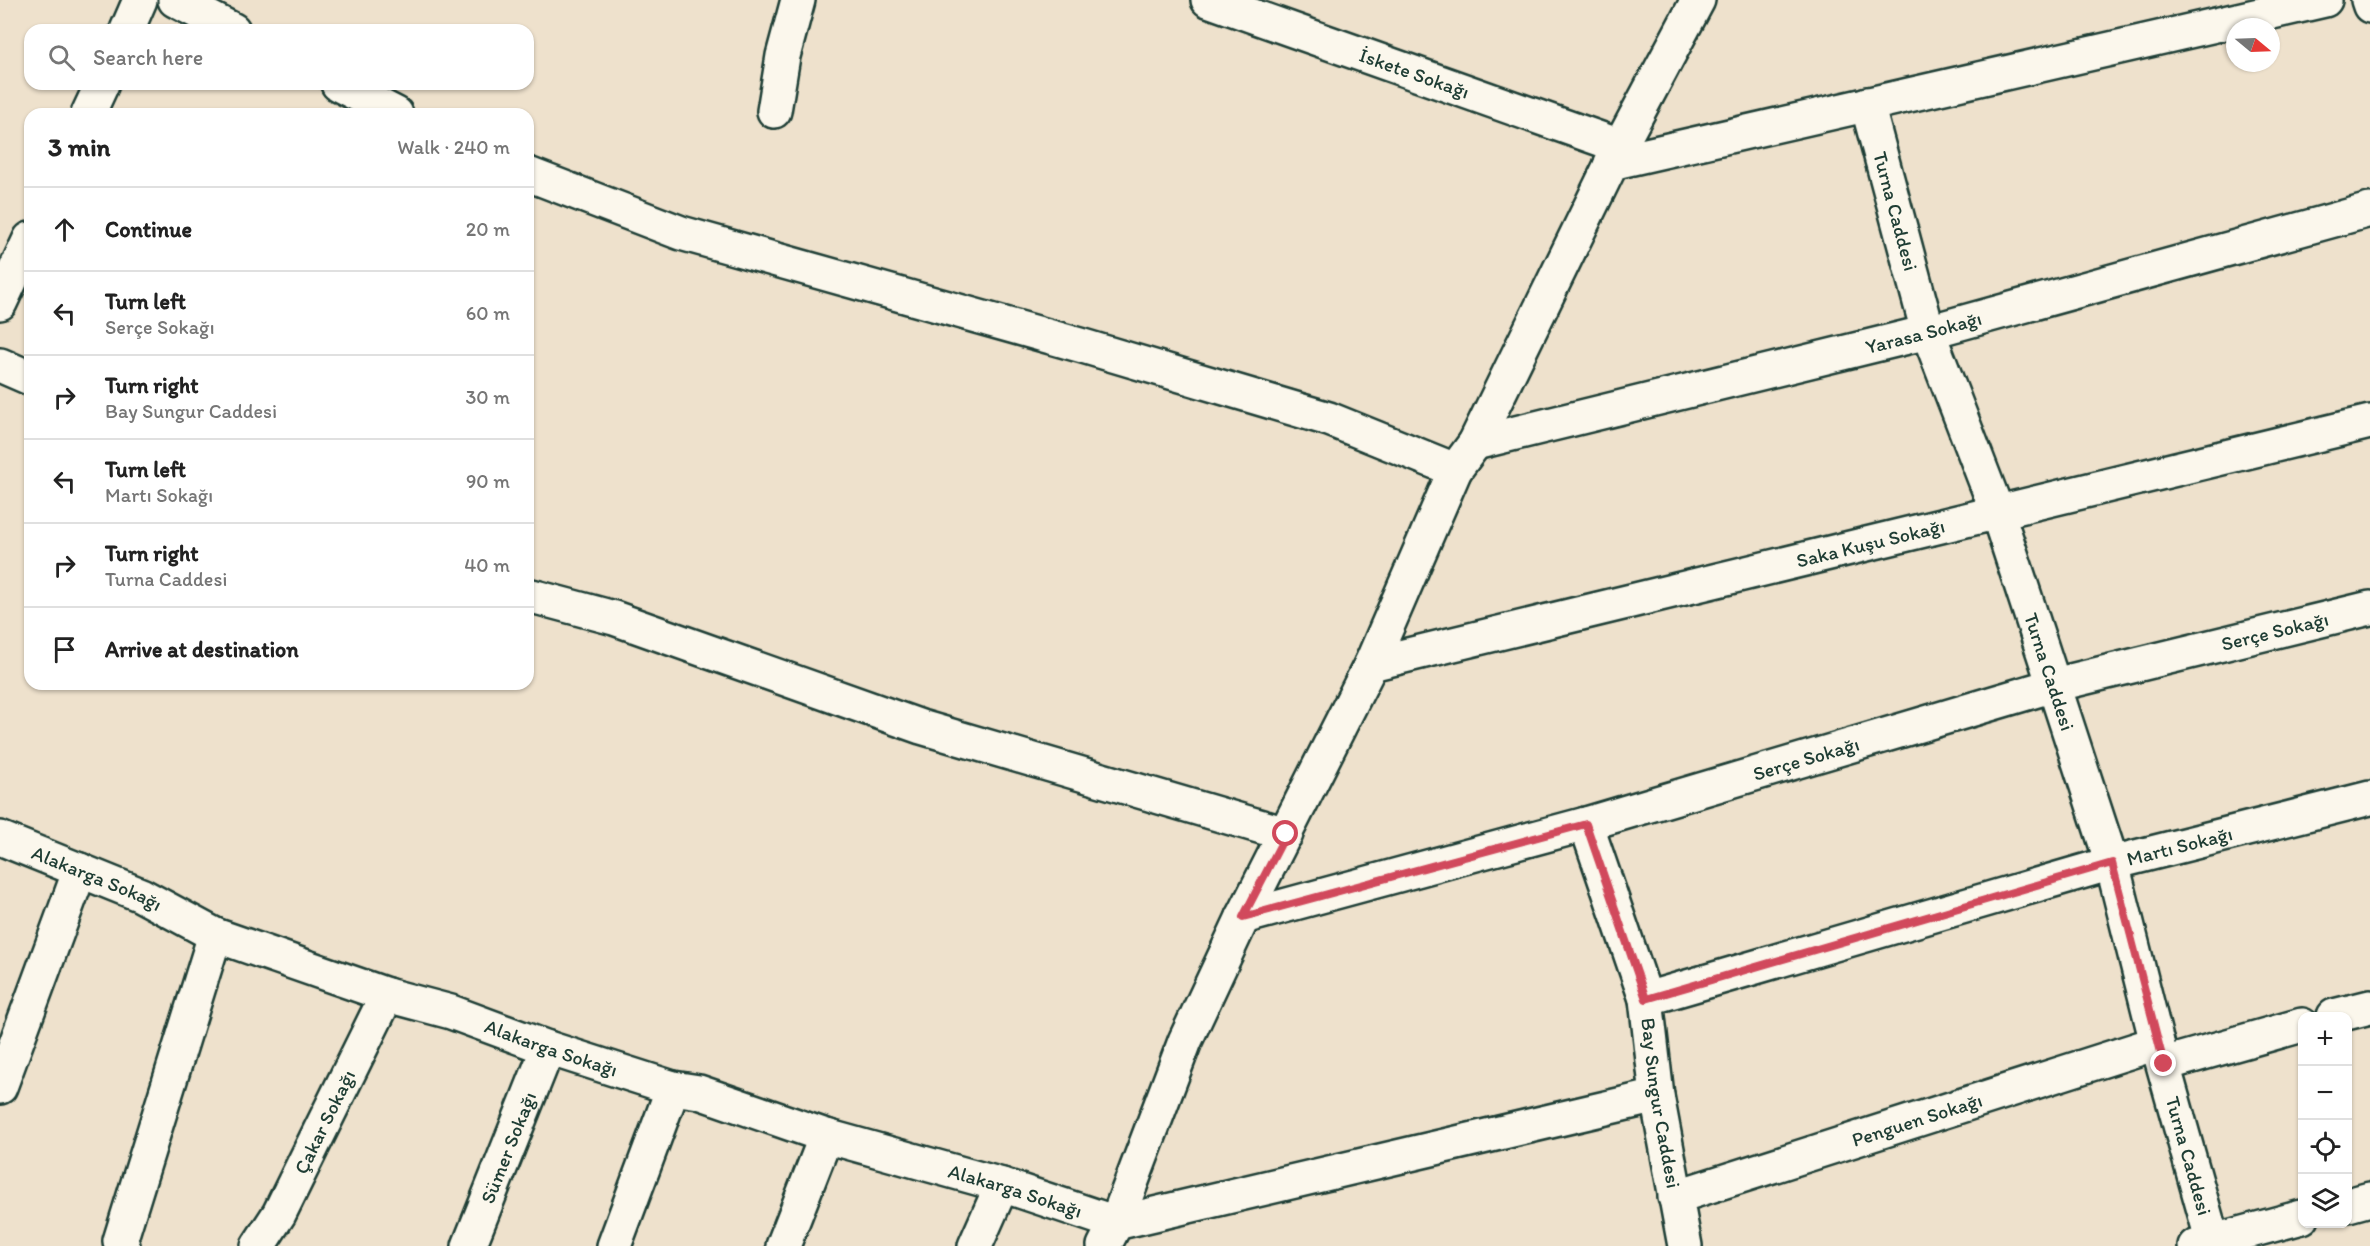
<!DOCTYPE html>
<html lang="en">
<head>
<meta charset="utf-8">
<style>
  :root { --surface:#fff; --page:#f6f6f6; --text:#222; --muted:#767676; --line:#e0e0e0 }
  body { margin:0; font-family:Itim,sans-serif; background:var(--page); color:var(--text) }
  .controls { position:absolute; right:18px; bottom:18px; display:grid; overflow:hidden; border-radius:12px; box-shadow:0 2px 4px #0004 }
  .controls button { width:54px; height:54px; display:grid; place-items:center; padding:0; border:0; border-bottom:2px solid var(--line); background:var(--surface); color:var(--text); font:30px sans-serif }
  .compass { position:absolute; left:2226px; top:18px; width:54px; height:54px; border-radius:50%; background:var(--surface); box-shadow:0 2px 4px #0004; rotate:109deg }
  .stop { position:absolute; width:18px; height:18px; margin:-14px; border:4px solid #d1495b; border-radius:50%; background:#fff }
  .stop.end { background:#d1495b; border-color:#fff; box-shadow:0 2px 6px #0008 }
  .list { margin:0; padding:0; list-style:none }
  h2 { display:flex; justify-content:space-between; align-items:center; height:78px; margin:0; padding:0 24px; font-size:26px }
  h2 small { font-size:20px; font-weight:400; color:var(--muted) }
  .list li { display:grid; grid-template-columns:39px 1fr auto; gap:18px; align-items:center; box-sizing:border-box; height:84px; padding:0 24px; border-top:2px solid var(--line) }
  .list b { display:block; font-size:22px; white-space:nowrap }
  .list p { margin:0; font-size:20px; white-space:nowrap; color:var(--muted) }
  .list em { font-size:20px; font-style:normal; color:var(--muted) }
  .icon { flex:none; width:33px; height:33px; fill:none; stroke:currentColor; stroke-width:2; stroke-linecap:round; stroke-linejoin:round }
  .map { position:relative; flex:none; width:2370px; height:1246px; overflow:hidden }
  .search { position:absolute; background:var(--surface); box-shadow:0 2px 4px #0004; left:24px; top:24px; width:510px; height:66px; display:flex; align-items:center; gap:15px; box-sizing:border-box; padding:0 21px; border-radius:18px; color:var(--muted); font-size:22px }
  .panel { position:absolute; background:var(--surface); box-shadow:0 2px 4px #0004; left:24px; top:108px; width:510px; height:582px; border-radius:18px }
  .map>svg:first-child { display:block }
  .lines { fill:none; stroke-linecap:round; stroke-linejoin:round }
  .minor-casing { stroke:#1f3d34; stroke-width:38 }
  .minor { stroke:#fbf7ec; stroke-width:33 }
  .route { stroke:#d1495b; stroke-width:8 }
  .labels { text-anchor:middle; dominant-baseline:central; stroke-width:5; stroke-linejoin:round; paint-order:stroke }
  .street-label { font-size:20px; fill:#1f3d34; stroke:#fbf7ec }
</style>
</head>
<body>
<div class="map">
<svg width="2370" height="1246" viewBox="0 0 2370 1246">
  <rect width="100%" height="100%" fill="#eee1cc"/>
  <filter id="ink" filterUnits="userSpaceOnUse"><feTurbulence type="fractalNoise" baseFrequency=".0167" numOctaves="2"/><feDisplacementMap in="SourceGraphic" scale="12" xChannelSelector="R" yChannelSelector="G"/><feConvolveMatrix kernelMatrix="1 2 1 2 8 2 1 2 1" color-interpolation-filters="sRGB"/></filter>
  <g filter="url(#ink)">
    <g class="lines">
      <defs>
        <g id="minor">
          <path d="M175,0L233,30"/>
          <path id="s1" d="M1208,0L1620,146"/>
          <path d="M2368,0L2370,6"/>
          <path d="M127,30L140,0"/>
          <path d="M338,84L396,114"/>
          <path id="s2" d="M1867,104L1928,332L1997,511L2112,863L2157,1043L2214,1246"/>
          <path d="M774,111L783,56L798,0"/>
          <path d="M88,114L102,84"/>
          <path d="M1611,163L2325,0"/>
          <path d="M528,174L681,233L1083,346L1329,419L1455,470"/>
          <path d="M0,303L30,239"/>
          <path d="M0,365L30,378"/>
          <path id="s3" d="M1475,443L1928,332L2370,210"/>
          <path d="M528,595L614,618L921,727L1286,834"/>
          <path id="s4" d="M1371,664L2370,422"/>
          <path id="s5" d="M1586,824L1646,999L1657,1096L1685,1246"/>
          <path id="s6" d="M0,838L141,895L215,935L387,995L451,1012L548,1048L673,1088L699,1092L826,1136L1002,1185L1116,1223L1657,1096"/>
          <path id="s7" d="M1243,917L1586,824L2054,685L2370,608"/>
          <path id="s8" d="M1646,999L2112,863L2370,798"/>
          <path d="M2334,1016L2370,1007"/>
          <path d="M2164,1064L2302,1025"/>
          <path d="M0,1087L80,870"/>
          <path id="s9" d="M1675,1197L2157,1043"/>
          <path d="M2348,1205L2370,1199"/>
          <path d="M123,1246L120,1241L215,935"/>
          <path id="s10" d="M258,1246L279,1214L387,995"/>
          <path id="s11" d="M469,1246L548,1048"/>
          <path d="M614,1246L673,1088"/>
          <path d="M783,1246L826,1136"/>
          <path d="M975,1246L1002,1185"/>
          <path d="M1104,1246L1116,1223L1185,1041L1243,917L1371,664L1455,470L1475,443L1620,146L1698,0"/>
          <path d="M2195,1246L2302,1217"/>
        </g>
      </defs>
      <!-- minor casing -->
      <use href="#minor" class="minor-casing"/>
      <!-- minor -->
      <use href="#minor" class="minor"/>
    </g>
  </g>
  <g class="lines" filter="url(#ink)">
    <!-- route -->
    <path class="route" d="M1286,834L1243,917L1586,824L1646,999L2112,863L2164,1064"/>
  </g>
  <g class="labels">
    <!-- street labels -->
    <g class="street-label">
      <text stroke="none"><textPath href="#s1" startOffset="219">İskete Sokağı</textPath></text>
      <text stroke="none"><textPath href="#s2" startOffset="111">Turna Caddesi</textPath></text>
      <text stroke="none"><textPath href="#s3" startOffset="462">Yarasa Sokağı</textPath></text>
      <text stroke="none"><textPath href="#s4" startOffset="514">Saka Kuşu Sokağı</textPath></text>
      <text stroke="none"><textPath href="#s7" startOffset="1071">Serçe Sokağı</textPath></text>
      <text stroke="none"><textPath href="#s2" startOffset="597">Turna Caddesi</textPath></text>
      <text stroke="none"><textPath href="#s7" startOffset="585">Serçe Sokağı</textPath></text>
      <text stroke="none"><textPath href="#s8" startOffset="555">Martı Sokağı</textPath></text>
      <text stroke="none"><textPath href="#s6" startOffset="105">Alakarga Sokağı</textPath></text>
      <text stroke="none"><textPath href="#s6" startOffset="591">Alakarga Sokağı</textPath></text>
      <text stroke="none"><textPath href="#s5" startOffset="290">Bay Sungur Caddesi</textPath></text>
      <text stroke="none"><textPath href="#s9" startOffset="254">Penguen Sokağı</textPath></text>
      <text stroke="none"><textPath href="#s10" startOffset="141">Çakar Sokağı</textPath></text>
      <text stroke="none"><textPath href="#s11" startOffset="106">Sümer Sokağı</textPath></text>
      <text stroke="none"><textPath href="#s2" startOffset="1101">Turna Caddesi</textPath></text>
      <text stroke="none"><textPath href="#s6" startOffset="1077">Alakarga Sokağı</textPath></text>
    </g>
  </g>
</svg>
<div class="controls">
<button>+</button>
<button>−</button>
<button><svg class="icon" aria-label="locate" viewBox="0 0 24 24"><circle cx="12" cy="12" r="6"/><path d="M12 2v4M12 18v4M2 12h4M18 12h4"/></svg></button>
<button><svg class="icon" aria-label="layers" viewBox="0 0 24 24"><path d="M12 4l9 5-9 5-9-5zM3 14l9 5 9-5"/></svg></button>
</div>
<svg class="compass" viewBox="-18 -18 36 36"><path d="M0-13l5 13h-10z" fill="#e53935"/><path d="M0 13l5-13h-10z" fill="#767676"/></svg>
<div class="stop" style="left:1286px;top:834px"></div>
<div class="stop end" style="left:2164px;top:1064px"></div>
<div class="search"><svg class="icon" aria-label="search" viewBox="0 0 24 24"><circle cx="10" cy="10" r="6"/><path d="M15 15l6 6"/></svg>Search here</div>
<section class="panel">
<h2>3 min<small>Walk · 240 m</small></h2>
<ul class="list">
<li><svg class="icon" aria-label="ahead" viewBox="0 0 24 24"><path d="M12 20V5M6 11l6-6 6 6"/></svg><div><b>Continue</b></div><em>20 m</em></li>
<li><svg class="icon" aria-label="left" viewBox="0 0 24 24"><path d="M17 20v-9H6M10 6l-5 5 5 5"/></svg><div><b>Turn left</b><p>Serçe Sokağı</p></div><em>60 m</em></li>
<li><svg class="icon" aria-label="right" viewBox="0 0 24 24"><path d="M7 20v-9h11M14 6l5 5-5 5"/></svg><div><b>Turn right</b><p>Bay Sungur Caddesi</p></div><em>30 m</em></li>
<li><svg class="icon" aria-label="left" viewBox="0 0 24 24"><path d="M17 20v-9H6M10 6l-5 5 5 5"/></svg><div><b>Turn left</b><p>Martı Sokağı</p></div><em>90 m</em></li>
<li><svg class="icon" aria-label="right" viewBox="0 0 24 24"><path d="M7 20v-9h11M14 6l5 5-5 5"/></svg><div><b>Turn right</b><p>Turna Caddesi</p></div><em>40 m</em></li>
<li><svg class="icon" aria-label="arrive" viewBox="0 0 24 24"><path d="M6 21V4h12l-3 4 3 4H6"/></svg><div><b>Arrive at destination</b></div></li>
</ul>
</section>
</div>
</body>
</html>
